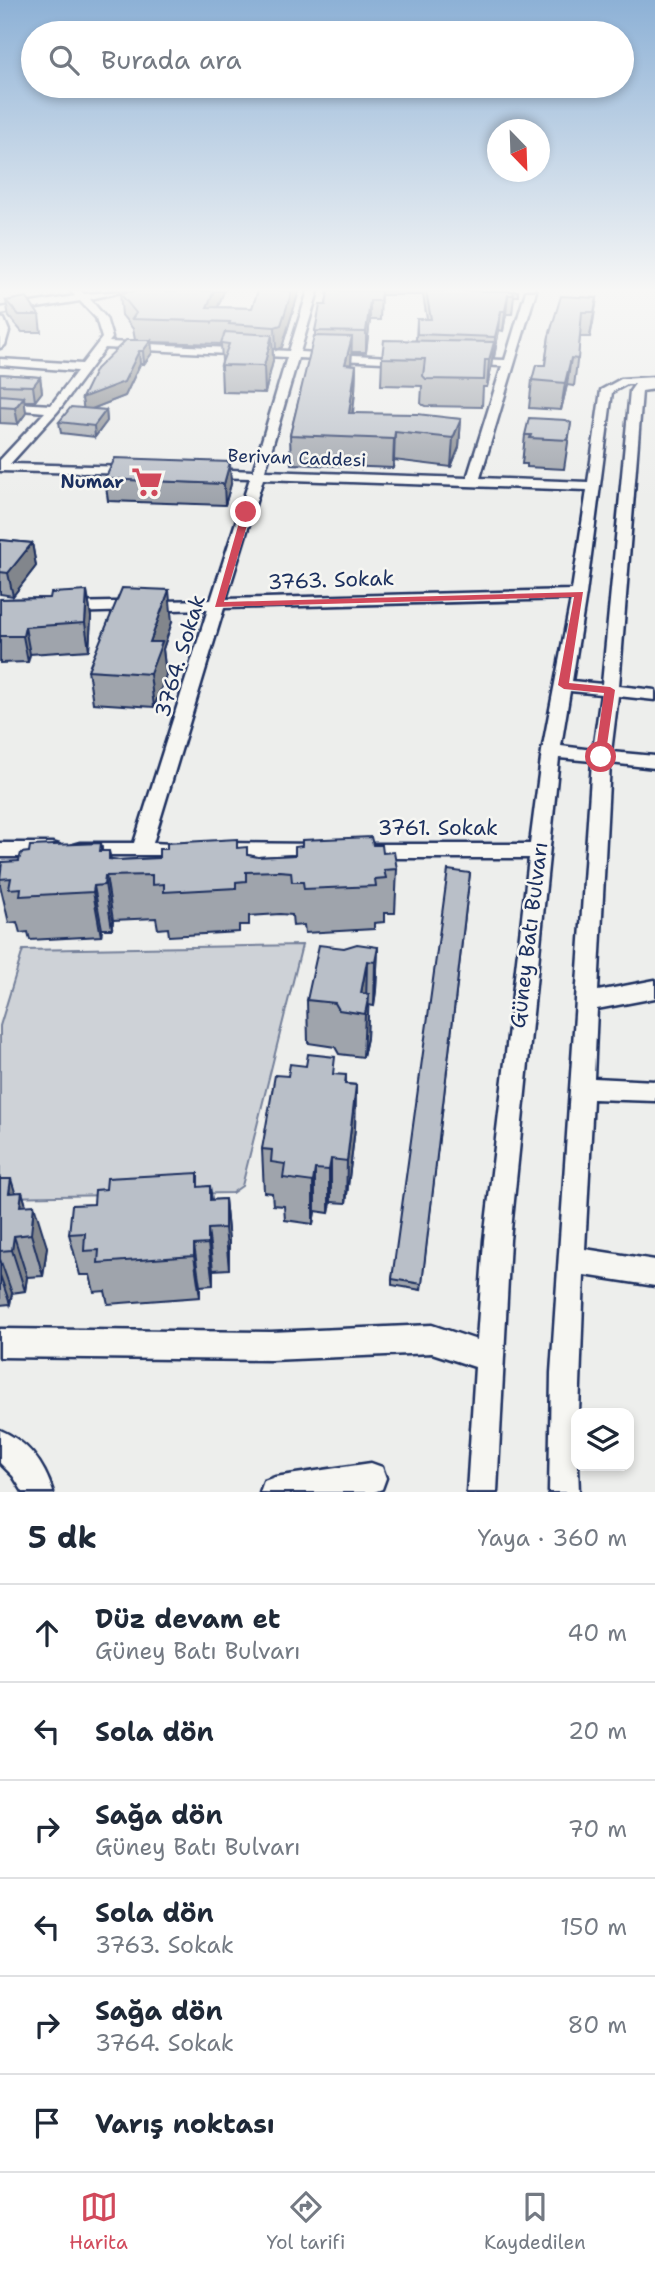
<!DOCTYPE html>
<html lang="tr">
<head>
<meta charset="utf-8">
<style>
  :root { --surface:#fff; --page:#f6f6f7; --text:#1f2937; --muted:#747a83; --line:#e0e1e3; --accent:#d1495b }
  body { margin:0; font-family:"Shantell Sans",sans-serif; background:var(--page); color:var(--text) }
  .controls { position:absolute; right:21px; bottom:21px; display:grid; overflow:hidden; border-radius:14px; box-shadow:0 4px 10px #0003 }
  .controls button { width:63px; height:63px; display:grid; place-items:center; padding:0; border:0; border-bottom:2px solid var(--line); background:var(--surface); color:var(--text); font:35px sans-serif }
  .compass { position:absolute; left:487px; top:119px; width:63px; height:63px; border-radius:50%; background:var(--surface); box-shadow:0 4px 10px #0003; rotate:157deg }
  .stop { position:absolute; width:21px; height:21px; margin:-16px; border:5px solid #d1495b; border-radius:50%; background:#fff }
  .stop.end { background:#d1495b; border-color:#fff; box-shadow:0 2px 7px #0008 }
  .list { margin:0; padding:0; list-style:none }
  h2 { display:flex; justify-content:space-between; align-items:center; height:91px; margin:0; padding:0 28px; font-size:30px }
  h2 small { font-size:23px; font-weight:400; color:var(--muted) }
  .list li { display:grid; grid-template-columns:46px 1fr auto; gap:21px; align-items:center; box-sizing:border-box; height:98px; padding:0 28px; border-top:2px solid var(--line) }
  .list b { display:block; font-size:26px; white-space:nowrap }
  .list p { margin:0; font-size:23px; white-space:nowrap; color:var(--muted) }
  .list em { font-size:23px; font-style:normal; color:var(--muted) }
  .icon { flex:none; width:38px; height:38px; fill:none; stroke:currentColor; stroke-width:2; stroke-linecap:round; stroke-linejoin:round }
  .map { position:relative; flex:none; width:655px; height:1492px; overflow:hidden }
  .search { position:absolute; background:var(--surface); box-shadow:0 4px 10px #0003; left:21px; right:21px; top:21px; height:77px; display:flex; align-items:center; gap:18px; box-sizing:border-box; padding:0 24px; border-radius:38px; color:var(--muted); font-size:26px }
  .sheet { height:679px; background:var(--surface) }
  nav { display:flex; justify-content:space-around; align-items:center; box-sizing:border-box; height:98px; border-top:2px solid var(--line); background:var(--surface); font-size:19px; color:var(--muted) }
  nav a { display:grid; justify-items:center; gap:4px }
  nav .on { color:var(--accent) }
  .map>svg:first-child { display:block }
  .green { fill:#ced2d7; stroke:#74809a; stroke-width:2 }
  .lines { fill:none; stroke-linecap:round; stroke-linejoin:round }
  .minor-casing { stroke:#1b2f5e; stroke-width:5 }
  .minor { fill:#f6f6f2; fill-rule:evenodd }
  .wall { fill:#9fa4ac; stroke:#1b2f5e; stroke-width:2 }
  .shaded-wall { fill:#82868c; stroke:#1b2f5e; stroke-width:2 }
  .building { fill:#b9bfc8; stroke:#1b2f5e; stroke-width:2 }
  .route { fill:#d1495b }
  .labels { text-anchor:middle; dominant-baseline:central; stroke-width:5; stroke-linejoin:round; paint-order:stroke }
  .far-street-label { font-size:18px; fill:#1b2f5e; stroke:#f6f6f2 }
  .far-poi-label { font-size:18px; font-weight:bold; fill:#1b2f5e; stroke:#f6f6f2; text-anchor:end }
  .street-label { font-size:21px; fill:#1b2f5e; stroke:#f6f6f2 }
</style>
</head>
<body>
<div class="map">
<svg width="655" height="1492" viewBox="0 0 655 1492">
  <rect width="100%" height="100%" fill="#edeeec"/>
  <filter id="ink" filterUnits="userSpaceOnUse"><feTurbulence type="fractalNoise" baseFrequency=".0143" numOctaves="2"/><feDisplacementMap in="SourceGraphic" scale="14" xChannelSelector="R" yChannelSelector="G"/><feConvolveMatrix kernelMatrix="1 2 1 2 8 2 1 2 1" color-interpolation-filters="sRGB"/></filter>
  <g filter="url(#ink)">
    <!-- green -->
    <path class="green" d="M302,945L242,1186L232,1193L0,1197V1026L23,950Z"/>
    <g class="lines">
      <defs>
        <path id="minor" d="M71,291H81L84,294L125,291L90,299L106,318L112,338L109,342L289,351L308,291H318L300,352L408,358V362L404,363L298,358L265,471L467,478L502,366L470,365L465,362L470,359L505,360L526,291H536L480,478L588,482L601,390L621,379L655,377V389L642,391L619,686L655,690V700L618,696L611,752L655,756V768L610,763L598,991L655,980V998L597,1009L594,1078L655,1081V1101L593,1099L585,1249L655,1260V1286L584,1275L579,1413H576L579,1492H549L551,1373L592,761L559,758L510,1240L497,1492H467L475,1367L432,1353L271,1360L0,1357V1329L271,1332L432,1325L477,1340L484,1240L529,858H360L353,856L350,851L353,846L360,844H530L542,751L571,599L224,608L153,843L189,845L192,850L189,855H73L70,850L73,845L80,843H134L208,609L65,613L57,608L65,603L211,600L250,478L210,477L204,473L210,469L253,471L287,357L105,348L58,411L10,464L133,467L139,471L138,474L0,471V460L45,412L0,408V402L51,405L77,371L0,365V359L82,364L102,338L96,318L80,301L0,314V308L75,296ZM627,384H635L630,391L602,684L572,681L586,594L612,392ZM263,479L587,490L572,590L226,599ZM570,691L601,694L593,750L561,746Z
          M0,318L4,319L9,331L5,345L0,348Z
          M0,843H52L59,845L62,850L59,855L52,857H0Z
          M224,843L318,844L325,846L328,851L325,856L318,858L224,857L217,855L214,850L217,845Z
          M0,1430C28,1442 44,1463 53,1492H23L13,1476L0,1463Z
          M371,1463L382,1467L386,1478L382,1489L374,1492H260L264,1481L275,1477Z"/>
      </defs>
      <!-- minor casing -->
      <use href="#minor" class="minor-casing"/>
      <!-- minor -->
      <use href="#minor" class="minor"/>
    </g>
    <!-- wall -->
    <path class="wall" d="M137,291H224L218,307L252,308L258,291H299L282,347L273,349V361L265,393L222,392L221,365L222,361L221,344L151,342L152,353L144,364H140L125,396L91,409L106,410L107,421L95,437L61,433L59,422L84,409L82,398L135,340L133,329L122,315L120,293Z
      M328,291H518V296H514L512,314H506L503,331L499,330L494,357H492L491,368L487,387H483L482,407L425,406L421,404L422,386L381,385L382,358L416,340L417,319H427L423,295H381L380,320H370L366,352H352L351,364L356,365L355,392L353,413L461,419L459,447L451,467L394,460L393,468L291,464L290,435L315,336V331L326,305Z
      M597,298L590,337H580L574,386L567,385L561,410L529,408L532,380L545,365L549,336Z
      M6,301L39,315L41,332H22L9,317Z
      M0,374L40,377L42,392L35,401H24L26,413L18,424L0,423Z
      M571,423L564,469L527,467V464H522L525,435Z
      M105,479L231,484L225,505L108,501Z
      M0,540L32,543L36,566L13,596L0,594Z
      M87,591L91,617L89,650L30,654L28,662L0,663V599L50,598Z
      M172,622L163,649L166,675L154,707L93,703L88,670Z
      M101,843L102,851H109L111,859L119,860L159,858L238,848L248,855L258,857L295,855L373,845L383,853L397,869L395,913H384V922L374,923V929L305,933L304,925L293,926L292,915L280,914L249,916V925H239V932L169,936L168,928L158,929L156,918L113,920L112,929H102L101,936L30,940L28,932L20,933L17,922L9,923L0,885V871L19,861L29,852Z
      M470,873L421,1290L392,1285V1279Z
      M378,947L376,990L374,1006L368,1005L367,1038L363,1057L339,1054L335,1047L308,1043L307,1000L344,948Z
      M335,1075H346V1084L356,1085L355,1128L346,1203L331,1202L329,1213L315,1211L313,1224L285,1220L284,1206L273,1205L272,1193L264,1192L262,1149L288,1076Z
      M0,1179L15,1193L22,1192L26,1206L47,1247L43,1276L27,1277L25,1291L12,1293L10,1304L0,1305Z
      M210,1186L212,1200L225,1199L229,1241V1269L213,1270V1285L200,1286V1297L108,1304L105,1291L94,1292L90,1275H80L69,1234L94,1204Z"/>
    <!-- shaded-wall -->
    <path class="shaded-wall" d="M214,291H224L212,322L207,307Z
      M292,291H299L282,347L276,350L275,327Z
      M508,295L506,314L503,331L505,311Z
      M597,298L593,323L590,337L594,312Z
      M370,301V320L366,352V332Z
      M501,311L499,330L494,357L495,337Z
      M272,335L273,361L265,393L264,366Z
      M352,337L351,363L345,391V364Z
      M151,340L152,353L144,364L143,351Z
      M494,342L491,368L487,387L489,360Z
      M139,351L140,364L125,396L84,412L82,398Z
      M571,358L567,385L561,410L565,383Z
      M356,365L355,392L349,437V413Z
      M40,377L42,392L35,401L33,386Z
      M24,397L26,413L18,424L15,408Z
      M106,410L107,421L95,437L94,426Z
      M461,419L459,447L451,467L453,438Z
      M395,432L394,460L393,468L394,439Z
      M230,462L231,484L225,505L224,484Z
      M32,543L36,566L13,596L8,573Z
      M169,590L172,622L163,649L166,675L154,707L150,674V642Z
      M87,591L91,617L89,650L85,623Z
      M25,627L30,654L28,662L23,636Z
      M101,843L113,920L112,929L100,851Z
      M94,886L102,929L101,936L93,892Z
      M378,947L376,990L374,1006L375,962Z
      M367,961L366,1005L361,993Z
      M369,994L367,1038L363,1057L365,1014Z
      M356,1085L355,1128L346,1203L347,1161Z
      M331,1159V1202L329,1213V1170Z
      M315,1169V1211L313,1224V1182Z
      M11,1179L24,1221L9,1193Z
      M22,1192L32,1225L34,1205L47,1247L43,1276L31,1234L20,1206Z
      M225,1199L229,1241V1269L225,1228Z
      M208,1229L213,1270V1285L208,1244Z
      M14,1236L27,1277L25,1291L12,1250Z
      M194,1245L200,1286V1297L194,1256Z
      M0,1259L12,1293L10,1304L0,1275Z"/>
    <!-- building -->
    <path class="building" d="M137,291H214L207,307L252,308L258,291H292L281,325L275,327L229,324L230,322L132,319L136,313L120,293Z
      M328,291H381L380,301H370L366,332L315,331L320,305H326Z
      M426,291H513L514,295H508L505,311H501L495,337L417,334V319H431Z
      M561,296L597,298L594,312H582L578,359L571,358L565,383L532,380L536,365H545L549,336Z
      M26,297L39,315H19L6,301Z
      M225,332L272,335L264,366L221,365L229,344L221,343Z
      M314,336L352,337L345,364L356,365L349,413L417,414L461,419L453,438L395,432L394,439L290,435Z
      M126,340H151L143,351H139L124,382L82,398L96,369Z
      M384,340L494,342L489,360H485L484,380L426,379L423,376L425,359L382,358Z
      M0,374L40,377L33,386L0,385Z
      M0,395L24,397L15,408L0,407Z
      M71,407L106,410L94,426L59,422Z
      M529,418L566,420L571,423L568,440L530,438L531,435H525Z
      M115,458L230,462L224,484L105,479Z
      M0,540L32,543L8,573L0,572Z
      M122,588L169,590L150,642H162L150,674L88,670Z
      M87,591L85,623L25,627L23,636H0V599L50,598L51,593Z
      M371,837L373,845H382L383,853L394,852L397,869L384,870L386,878L375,879L376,886L304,889L303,882H292L291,872L279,871L246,872V881L236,882V888L164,892V884L152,885V875L105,876L104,885L94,886L93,892L20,896L21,888L9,889L11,878L0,879L2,862L19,861L21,853L29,852L30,846L101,843L100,851H109V859L119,860L159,858V849H167V843L237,839V848L247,847V855L258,857L295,855V847L302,846V840Z
      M448,870L470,873L422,1284L392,1279Z
      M357,944L378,947L375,962L367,961L361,993L369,994L365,1014L339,1010L335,1003L307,1000L319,945L344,948Z
      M308,1054L335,1057L333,1074L346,1075L345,1084L356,1085L347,1161L331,1159L329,1170L315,1169L313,1182L283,1178L285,1164L271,1162L272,1150L262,1149L275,1075L288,1076L290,1064L306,1066Z
      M198,1173V1187L210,1186V1200L225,1199V1228L208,1229V1244L194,1245V1256L98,1263L99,1250L84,1251L85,1233L69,1234L72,1205L94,1204L95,1190L106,1189L107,1178Z
      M0,1179H11L9,1193L22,1192L20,1206L34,1205L31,1234L14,1236L12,1250L0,1251Z"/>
  </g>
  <!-- sky -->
  <linearGradient id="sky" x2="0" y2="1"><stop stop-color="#8db1d6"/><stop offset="0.58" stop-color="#f7f7f6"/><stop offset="1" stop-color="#f7f7f6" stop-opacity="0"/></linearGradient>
  <rect width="655" height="500" fill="url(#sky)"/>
  <!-- route -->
  <path class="route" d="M246,509L251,512L224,602L583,592L569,683L610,687L615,690L605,759L601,760L595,757L604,693L564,689L558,685L574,597L215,607L242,512Z"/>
  <!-- icons -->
  <defs>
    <symbol id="supermarket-bare" viewBox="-9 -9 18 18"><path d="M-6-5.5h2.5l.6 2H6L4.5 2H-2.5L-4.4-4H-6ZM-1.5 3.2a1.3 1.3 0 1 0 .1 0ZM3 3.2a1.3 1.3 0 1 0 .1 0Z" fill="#d1495b" stroke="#f6f6f2" stroke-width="2.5" paint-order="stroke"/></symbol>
  </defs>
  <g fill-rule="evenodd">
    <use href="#supermarket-bare" x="125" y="460" width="44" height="44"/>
  </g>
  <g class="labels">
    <!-- far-street labels -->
    <g class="far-street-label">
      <text transform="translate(297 458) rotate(2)">Berivan Caddesi</text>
    </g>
    <!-- far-poi labels -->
    <g class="far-poi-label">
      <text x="124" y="482">Numar</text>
    </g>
    <!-- street labels -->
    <g class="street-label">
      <text transform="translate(331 580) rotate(-2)">3763. Sokak</text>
      <text transform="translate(180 656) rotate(-73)">3764. Sokak</text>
      <text x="438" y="828">3761. Sokak</text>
      <text transform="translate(529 935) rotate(-83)">Güney Batı Bulvarı</text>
    </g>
  </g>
</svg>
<div class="controls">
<button><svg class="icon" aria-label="layers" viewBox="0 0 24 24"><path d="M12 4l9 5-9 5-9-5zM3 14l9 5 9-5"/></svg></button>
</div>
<svg class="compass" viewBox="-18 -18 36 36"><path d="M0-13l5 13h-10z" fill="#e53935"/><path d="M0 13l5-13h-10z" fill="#747a83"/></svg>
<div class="stop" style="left:601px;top:757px"></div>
<div class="stop end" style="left:246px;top:512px"></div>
<div class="search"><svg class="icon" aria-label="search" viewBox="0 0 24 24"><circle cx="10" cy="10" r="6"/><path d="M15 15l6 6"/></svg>Burada ara</div>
</div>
<section class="sheet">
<h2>5 dk<small>Yaya · 360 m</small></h2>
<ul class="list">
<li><svg class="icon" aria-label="ahead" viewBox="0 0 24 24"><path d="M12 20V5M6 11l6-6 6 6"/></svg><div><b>Düz devam et</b><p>Güney Batı Bulvarı</p></div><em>40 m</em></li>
<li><svg class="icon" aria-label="left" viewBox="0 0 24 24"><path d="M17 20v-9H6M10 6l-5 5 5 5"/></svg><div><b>Sola dön</b></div><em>20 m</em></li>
<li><svg class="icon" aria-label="right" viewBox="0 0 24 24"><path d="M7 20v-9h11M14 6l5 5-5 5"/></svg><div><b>Sağa dön</b><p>Güney Batı Bulvarı</p></div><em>70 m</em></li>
<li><svg class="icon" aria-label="left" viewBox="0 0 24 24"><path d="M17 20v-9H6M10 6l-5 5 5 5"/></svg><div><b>Sola dön</b><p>3763. Sokak</p></div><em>150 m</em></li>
<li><svg class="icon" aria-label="right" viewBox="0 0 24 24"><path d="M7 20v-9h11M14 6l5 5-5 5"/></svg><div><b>Sağa dön</b><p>3764. Sokak</p></div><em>80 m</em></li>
<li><svg class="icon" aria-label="arrive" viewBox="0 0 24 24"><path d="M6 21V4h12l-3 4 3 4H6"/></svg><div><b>Varış noktası</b></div></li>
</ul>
</section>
<nav>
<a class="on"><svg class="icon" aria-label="map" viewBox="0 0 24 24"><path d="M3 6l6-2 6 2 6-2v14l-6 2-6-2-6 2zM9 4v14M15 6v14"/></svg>Harita</a>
<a><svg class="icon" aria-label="directions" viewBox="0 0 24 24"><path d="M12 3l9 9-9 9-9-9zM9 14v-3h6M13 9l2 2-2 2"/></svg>Yol tarifi</a>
<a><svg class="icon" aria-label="saved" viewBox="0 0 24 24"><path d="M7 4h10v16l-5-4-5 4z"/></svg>Kaydedilen</a>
</nav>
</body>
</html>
